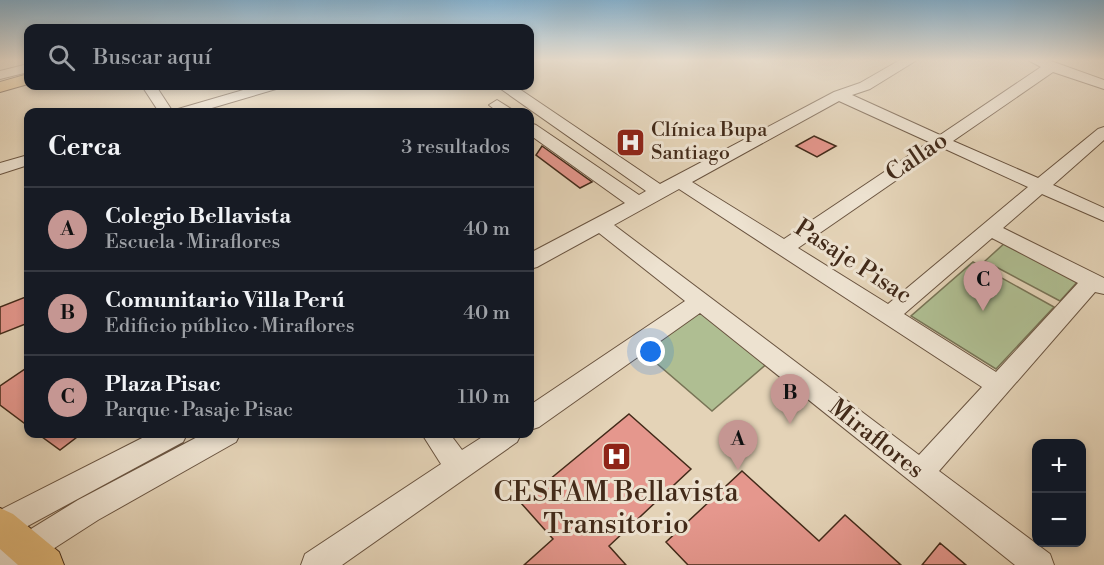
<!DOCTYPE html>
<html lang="es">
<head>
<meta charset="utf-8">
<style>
  :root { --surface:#171b24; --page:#20242c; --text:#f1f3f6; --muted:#9ea1a6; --line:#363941; --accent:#c59692 }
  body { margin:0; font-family:"Libre Bodoni",serif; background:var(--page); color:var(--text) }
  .controls { position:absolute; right:18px; bottom:18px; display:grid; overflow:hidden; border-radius:12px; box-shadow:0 3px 9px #0003 }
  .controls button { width:54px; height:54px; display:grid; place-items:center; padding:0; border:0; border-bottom:2px solid var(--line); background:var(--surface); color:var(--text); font:30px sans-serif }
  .you { position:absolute; left:651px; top:352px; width:21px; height:21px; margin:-15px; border:4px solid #fff; border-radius:50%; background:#1a73e8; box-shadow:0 0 0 9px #1a73e833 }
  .badge { display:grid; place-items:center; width:39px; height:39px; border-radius:50%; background:var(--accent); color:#111; font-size:20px; font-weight:700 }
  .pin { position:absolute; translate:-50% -50px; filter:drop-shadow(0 2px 3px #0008) }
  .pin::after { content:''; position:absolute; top:32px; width:21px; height:18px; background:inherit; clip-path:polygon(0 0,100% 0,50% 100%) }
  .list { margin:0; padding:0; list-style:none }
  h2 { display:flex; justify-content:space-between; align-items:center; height:78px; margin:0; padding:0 24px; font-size:26px }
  h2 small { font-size:20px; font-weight:400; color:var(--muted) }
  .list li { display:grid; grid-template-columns:39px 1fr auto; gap:18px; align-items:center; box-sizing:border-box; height:84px; padding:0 24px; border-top:2px solid var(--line) }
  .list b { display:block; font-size:22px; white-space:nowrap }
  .list p { margin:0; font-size:20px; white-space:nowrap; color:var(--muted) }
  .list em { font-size:20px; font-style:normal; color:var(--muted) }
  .icon { flex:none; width:33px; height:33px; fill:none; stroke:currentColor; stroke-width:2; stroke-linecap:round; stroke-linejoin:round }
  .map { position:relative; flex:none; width:1104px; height:565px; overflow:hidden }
  .search { position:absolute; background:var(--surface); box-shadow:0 3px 9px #0003; left:24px; top:24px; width:510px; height:66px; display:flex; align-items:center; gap:15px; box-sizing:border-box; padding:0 21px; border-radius:12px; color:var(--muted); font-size:22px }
  .panel { position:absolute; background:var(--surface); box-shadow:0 3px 9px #0003; left:24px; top:108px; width:510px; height:330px; border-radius:12px }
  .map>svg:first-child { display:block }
  .green { fill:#afbe92; stroke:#787456; stroke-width:1.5 }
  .building { fill:#e5978d; stroke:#422a19; stroke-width:1.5 }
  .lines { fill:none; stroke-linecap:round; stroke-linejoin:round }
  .minor-casing { stroke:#6a5440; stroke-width:2 }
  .major-casing { stroke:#422a19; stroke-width:2 }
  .minor { fill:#ede2d0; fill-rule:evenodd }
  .major { fill:#e2ba7c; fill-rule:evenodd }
  .labels { text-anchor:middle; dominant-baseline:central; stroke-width:6; stroke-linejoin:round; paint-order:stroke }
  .far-poi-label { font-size:20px; fill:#422a19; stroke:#ede2d0; text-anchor:start }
  .street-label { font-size:24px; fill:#422a19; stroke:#ede2d0 }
  .near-poi-label { font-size:28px; fill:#422a19; stroke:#ede2d0 }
</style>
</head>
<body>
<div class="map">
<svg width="1104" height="565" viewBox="0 0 1104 565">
  <rect width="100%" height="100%" fill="#e4d3b7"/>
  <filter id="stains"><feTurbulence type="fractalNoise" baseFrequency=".00333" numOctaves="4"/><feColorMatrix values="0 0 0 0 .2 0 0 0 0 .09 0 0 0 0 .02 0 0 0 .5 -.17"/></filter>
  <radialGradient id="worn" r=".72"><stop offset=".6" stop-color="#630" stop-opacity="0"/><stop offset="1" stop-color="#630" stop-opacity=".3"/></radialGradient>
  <!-- green -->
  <path class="green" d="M1006,242L1079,280L1060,301L985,261Z
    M973,262L1054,307L996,369L911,316Z
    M700,306L770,361L712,411L640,349Z"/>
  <!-- building -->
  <path class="building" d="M814,136L836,146L817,157L796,146Z
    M542,146L592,182L580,188L536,155Z
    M28,296V323L0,334V307Z
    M28,367V426L0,405V386Z
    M629,414L691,469L609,546L626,565H524L553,539L521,503Z
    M38,434H81L60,450Z
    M742,471L819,541L845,515L901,565H688L666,542Z
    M940,543L966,565H922Z"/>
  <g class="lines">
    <defs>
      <path id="minor" d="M900,60H917L870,89L852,95L940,135L1041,67L1028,60H1048L1104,80V89L1053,72L953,141L1038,178L1098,129L1104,127V140L1053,185L1104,208V221L1042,194L1003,228L1104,278V294L1095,292L939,471L1050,554L1054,565H1015L700,313L539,427L530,430V405L685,301L599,233L537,267L530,269V253L625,203L530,135V123L536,125L639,195L646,191L501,89L499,86H515L660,184L834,92L860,83ZM839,101L929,142L784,239L692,182ZM943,148L1028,187L888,304L798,248ZM679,189L982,387L919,455L614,225ZM992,238L1078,283L996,372L904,314Z
        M28,64V72L0,79V71Z
        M142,86H156L173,112H159Z
        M257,86H278L276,89L198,112H175L178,109Z
        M497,100L516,112H498L489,105Z
        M28,155V165L0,174V163Z
        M150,434H187L183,442L0,541V510Z
        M203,434H240L236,442L98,520L28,565H0V548L78,500Z
        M422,434H450L462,450L487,434H521L517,442L342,565H301L305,554L441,464Z"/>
      <path id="major" d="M28,74V84L0,92V82Z
        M0,508L13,514L59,552L64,565H18L0,549Z"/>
    </defs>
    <!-- minor casing -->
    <use href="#minor" class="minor-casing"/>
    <!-- major casing -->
    <use href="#major" class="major-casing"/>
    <!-- minor -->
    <use href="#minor" class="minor"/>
    <!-- major -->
    <use href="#major" class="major"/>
  </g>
  <!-- sky -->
  <linearGradient id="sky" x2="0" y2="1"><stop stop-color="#87b5d4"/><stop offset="0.43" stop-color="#f3ebdf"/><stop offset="1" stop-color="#f3ebdf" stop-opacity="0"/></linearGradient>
  <rect width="1104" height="140" fill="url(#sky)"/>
  <!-- icons -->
  <defs>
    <symbol id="hospital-square" viewBox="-11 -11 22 22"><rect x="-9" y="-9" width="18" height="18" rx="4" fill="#8f2418" stroke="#ede2d0"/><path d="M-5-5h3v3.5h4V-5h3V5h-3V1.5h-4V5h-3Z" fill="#fff"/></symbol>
  </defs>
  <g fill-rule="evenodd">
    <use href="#hospital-square" x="614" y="126" width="33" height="33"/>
    <use href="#hospital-square" x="600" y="440" width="33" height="33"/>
  </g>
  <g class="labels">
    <!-- far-poi labels -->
    <g class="far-poi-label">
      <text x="651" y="130">Clínica Bupa<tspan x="651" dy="23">Santiago</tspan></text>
    </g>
    <!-- street labels -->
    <g class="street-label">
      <text transform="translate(917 157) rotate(-34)">Callao</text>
      <text transform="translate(853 262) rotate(33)">Pasaje Pisac</text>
      <text transform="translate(876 439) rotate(38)">Miraflores</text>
    </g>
    <!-- near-poi labels -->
    <g class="near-poi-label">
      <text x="616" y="492">CESFAM Bellavista<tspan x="616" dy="32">Transitorio</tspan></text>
    </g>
  </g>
  <rect width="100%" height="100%" filter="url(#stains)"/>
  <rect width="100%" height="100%" fill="url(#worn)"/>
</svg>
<div class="controls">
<button>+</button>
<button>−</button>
</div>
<div class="you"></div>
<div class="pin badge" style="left:738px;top:470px">A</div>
<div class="pin badge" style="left:790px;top:424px">B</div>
<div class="pin badge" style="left:983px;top:311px">C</div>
<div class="search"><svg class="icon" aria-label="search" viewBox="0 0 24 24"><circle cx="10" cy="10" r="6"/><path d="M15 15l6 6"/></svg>Buscar aquí</div>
<section class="panel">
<h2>Cerca<small>3 resultados</small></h2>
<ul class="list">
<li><span class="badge">A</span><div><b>Colegio Bellavista</b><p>Escuela · Miraflores</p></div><em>40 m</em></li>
<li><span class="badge">B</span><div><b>Comunitario Villa Perú</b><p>Edificio público · Miraflores</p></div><em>40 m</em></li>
<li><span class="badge">C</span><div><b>Plaza Pisac</b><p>Parque · Pasaje Pisac</p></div><em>110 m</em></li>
</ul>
</section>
</div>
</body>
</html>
